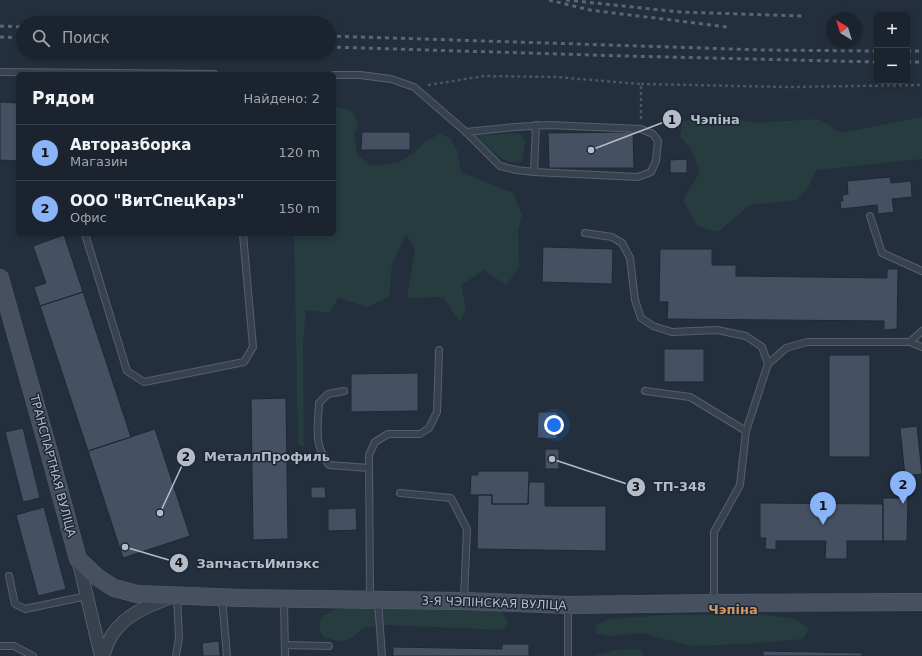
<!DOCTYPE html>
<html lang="ru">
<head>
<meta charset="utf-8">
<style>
  :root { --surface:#1b232e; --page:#242b36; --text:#f1f3f6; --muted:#a0a4aa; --line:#39404a; --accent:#8ab4f8 }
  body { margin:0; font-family:"DejaVu Sans",sans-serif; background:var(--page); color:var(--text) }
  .controls { position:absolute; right:12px; top:12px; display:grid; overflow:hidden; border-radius:6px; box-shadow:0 2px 6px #0003 }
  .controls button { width:36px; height:36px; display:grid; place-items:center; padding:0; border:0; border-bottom:1px solid var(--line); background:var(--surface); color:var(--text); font:20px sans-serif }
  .compass { position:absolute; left:826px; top:12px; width:36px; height:36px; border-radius:50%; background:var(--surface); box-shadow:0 2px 6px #0003; rotate:322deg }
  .you { position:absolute; left:554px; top:425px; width:14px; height:14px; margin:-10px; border:3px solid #fff; border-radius:50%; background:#1a73e8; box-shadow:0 0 0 6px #1a73e833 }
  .badge { display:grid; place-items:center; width:26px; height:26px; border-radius:50%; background:var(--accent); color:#111; font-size:13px; font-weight:700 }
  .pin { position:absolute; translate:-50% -33px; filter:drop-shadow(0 1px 2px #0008) }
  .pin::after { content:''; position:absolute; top:21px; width:14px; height:12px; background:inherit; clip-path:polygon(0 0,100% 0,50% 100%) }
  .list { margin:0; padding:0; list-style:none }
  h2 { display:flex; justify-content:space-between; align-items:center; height:52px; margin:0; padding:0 16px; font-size:17px }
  h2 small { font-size:13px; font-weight:400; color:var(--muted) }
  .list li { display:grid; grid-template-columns:26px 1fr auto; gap:12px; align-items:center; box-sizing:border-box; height:56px; padding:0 16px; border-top:1px solid var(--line) }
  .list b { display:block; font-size:15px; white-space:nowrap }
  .list p { margin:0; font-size:13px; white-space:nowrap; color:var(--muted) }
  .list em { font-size:13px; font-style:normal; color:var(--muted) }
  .icon { flex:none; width:22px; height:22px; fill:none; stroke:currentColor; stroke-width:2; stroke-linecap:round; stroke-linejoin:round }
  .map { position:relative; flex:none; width:922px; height:656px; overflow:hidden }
  .search { position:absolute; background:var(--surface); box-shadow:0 2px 6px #0003; left:16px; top:16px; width:320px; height:44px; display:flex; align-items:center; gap:10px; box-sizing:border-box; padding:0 14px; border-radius:22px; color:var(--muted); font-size:15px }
  .panel { position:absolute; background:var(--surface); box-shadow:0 2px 6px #0003; left:16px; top:72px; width:320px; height:164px; border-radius:6px }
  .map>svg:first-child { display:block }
  .green { fill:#263c3f }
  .building { fill:#455162; stroke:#1f2835 }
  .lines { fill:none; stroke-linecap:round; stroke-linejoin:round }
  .service-casing { stroke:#565f6c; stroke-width:8 }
  .minor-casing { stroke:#565f6c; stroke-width:14 }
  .secondary-casing { stroke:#565f6c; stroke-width:18 }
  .path { stroke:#44595c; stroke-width:2.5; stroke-dasharray:3 3; stroke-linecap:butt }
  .service { stroke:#38414e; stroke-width:6 }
  .minor { stroke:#38414e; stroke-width:12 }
  .secondary { stroke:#465061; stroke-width:17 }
  .rail { stroke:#5a6575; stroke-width:3; stroke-dasharray:4 4; stroke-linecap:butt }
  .labels { text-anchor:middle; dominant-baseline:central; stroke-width:3; stroke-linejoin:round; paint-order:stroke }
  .street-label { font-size:12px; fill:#b4bcc9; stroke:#1d2633 }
  .neighbourhood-label { font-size:13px; font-weight:bold; fill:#d59563; stroke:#1d2633 }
  .leader { fill:none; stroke:#b4bcc9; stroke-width:1.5 }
  .callout-dot { fill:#b4bcc9; stroke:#1d2633; stroke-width:1.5 }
  .mark-label { font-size:12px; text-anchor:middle; font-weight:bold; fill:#111 }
  .callout-label { font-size:13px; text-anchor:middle; font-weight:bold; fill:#b4bcc9; stroke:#1d2633; stroke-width:3; stroke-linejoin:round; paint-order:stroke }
</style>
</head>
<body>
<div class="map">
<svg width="922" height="656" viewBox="0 0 922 656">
  <rect width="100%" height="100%" fill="#242f3e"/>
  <!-- green -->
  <path class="green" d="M334,106L352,111L358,123L354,135L357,154L370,166L398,163L415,152L427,140L440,134L450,138L457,150L461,172L514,193L522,215L518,231L519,268L506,285L484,270L461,285L466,310L460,322L443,297L407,298L415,249L406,234L392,265L389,297L367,307L338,298L330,313L306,310L303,342L304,447L298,444L294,234H334Z
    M725,117L756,123L819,119L841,133L922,117V159L816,170L808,188L796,200L750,205L718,232L697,226L683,200L700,172L692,151L680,136L683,121Z
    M520,133L525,140L522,162C503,166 489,147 476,135Z
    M357,606L487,608L503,612L508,622L502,630L389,625L363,628L353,637L340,642L322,636L319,626L321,617L333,610Z
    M757,614L796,619L809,629L803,639L745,644L689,646L643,633L608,636L596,633L595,626L608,619L668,615Z
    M638,649L645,656H593L616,650Z"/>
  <!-- building -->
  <path class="building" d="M0,102L18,103V161L0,160Z
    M362,132H410V150H361Z
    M633,132L634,168H549L548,133Z
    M687,159V173H670V160Z
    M890,177L891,183L911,181L912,197L892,199L894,212L878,214L877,205L841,209L840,201H843L842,195L848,194L847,181Z
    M64,235L83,292L40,306L34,287L46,283L33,246Z
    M543,247L613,249L612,284L542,282Z
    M660,249H712V265H736V276L887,278V269H898L897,329L884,330V321L667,319L668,302H659Z
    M83,292L131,437L88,451L40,306Z
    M664,349H704V382H664Z
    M829,355H870V457H829Z
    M418,373V411L351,412V374Z
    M286,398L288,539L253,540L251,399Z
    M538,412H558L557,439L537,438Z
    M917,426L922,474L905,476L900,428Z
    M23,428L40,498L23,502L5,432Z
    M155,429L190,536L123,558L88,451Z
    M545,449H559V469H545Z
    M478,471H529L528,504H492V495H470L471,475H478Z
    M529,482H545V506H606V551L477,549L478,495H492V504H528Z
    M311,487H325L326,498H311Z
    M883,498H908L907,541H883Z
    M760,503L883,504V541H847V559H825L826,541H776V550L765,549L766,538H760Z
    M44,507L66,589L38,596L16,515Z
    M356,508L357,530L328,531V509Z
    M219,641L220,656H203L202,643Z
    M502,644H529V656H393V647L502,649Z
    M763,651L862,653V656H763Z"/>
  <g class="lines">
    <defs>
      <path id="service" d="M0,72L214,74
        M334,75H360L391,79L414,87L466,132L500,166L516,170L534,172L638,177L651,172L656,161L658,141L653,134L641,129L549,125L515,127L466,132
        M534,172L536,125
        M870,216L882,253L922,271
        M585,233L612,237L622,243L630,258L635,300L641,318L653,326L672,332L717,330L746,336L762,347L768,364
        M85,234L127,371L144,382L244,362L253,347L243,234
        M910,342L922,331
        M344,391L328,394L319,403C318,428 313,444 329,465L369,468
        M645,391L690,397L746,431
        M400,493L451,498L467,529L464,599
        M9,576L15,604L25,609L87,596
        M222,598L227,656
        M370,598L369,455L375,442L388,434H420L429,428L437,412L439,350
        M284,600L285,656
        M378,601L382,656
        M714,603V532L740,485L746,431L768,364L786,348L807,342H910L922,347
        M568,606V656
        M285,645L329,646
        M0,646H14L33,656
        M176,656L179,637L177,596"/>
      <path id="minor" d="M78,559L101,656
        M103,656C105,649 108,642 112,635C125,615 147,606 169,598"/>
      <path id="secondary" d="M0,278L49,452L78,559L97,577L114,588L137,594L241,598L464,601L568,605L714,603L922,602"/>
    </defs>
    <!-- service casing -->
    <use href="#service" class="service-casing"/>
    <!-- minor casing -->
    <use href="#minor" class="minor-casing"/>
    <!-- secondary casing -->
    <use href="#secondary" class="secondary-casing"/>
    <!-- path -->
    <path class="path" d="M641,84L789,87L922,85
      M428,85L484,76L556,77L641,84V119"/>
    <!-- service -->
    <use href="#service" class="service"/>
    <!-- minor -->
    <use href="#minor" class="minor"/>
    <!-- secondary -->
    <use href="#secondary" class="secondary"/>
    <!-- rail -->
    <path class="rail" d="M549,0L590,10L727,27
      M566,0L680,12L802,16
      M0,26L23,27
      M329,36L763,50L877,51
      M0,37L23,38
      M329,47L625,56L877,62
      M907,51H922
      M907,62H922"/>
  </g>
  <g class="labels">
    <!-- street labels -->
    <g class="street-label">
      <text transform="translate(53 466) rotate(75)">ТРАНСПАРТНАЯ ВУЛІЦА</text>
      <text transform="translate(494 603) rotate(2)">3-Я ЧЭПІНСКАЯ ВУЛІЦА</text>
    </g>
    <!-- neighbourhood labels -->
    <g class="neighbourhood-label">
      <text x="733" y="609">Чэпіна</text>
    </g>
  </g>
  <!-- callouts -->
  <path class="leader" d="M591 150L672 119M160 513L186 457M552 459L636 487M125 547L179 563"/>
  <g class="callout-dot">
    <circle cx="591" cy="150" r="4"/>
    <circle cx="160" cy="513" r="4"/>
    <circle cx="552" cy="459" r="4"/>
    <circle cx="125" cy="547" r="4"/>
    <circle cx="672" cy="119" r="10"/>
    <circle cx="186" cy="457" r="10"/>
    <circle cx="636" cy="487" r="10"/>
    <circle cx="179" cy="563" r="10"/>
  </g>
  <g class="mark-label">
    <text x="672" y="124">1</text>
    <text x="186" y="461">2</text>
    <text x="636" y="491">3</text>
    <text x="179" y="567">4</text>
  </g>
  <g class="callout-label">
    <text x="715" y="124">Чэпіна</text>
    <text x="267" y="461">МеталлПрофиль</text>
    <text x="680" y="491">ТП-348</text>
    <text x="258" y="568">ЗапчастьИмпэкс</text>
  </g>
</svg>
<div class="controls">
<button>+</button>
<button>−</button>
</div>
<svg class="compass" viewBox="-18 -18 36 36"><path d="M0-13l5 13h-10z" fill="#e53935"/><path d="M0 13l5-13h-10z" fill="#a0a4aa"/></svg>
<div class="you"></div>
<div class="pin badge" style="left:823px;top:525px">1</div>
<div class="pin badge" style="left:903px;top:504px">2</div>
<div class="search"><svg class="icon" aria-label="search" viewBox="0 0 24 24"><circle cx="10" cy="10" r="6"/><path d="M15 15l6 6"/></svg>Поиск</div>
<section class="panel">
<h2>Рядом<small>Найдено: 2</small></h2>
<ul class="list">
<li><span class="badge">1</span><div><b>Авторазборка</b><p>Магазин</p></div><em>120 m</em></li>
<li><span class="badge">2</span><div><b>ООО &quot;ВитСпецКарз&quot;</b><p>Офис</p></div><em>150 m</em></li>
</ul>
</section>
</div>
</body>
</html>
